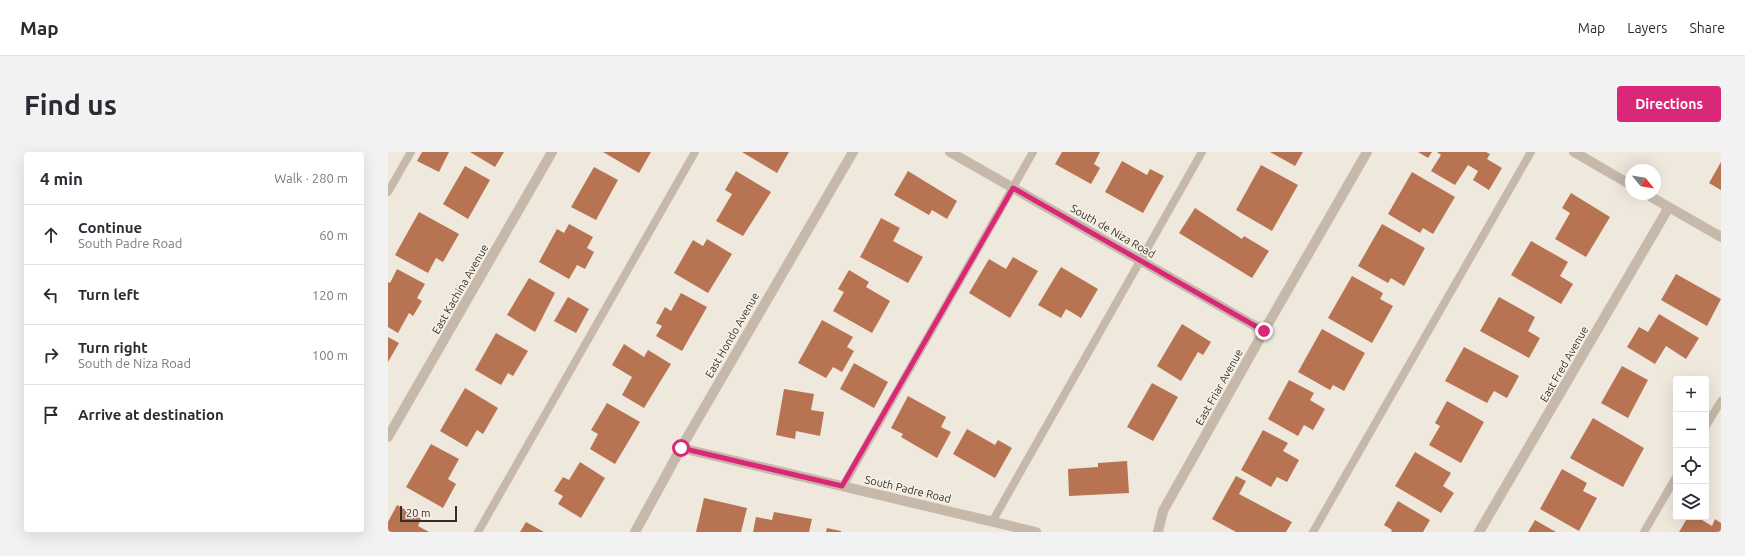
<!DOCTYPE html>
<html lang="en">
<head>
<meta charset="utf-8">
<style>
  :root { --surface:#fff; --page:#f2f2f3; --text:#2b2b33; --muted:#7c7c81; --line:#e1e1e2; --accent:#db2777 }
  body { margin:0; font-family:Ubuntu,sans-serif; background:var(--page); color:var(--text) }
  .controls { position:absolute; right:12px; bottom:12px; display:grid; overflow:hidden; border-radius:4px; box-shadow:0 4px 16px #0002 }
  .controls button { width:36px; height:36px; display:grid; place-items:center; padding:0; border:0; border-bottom:1px solid var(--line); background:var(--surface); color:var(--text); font:20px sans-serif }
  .compass { position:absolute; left:1237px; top:12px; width:36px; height:36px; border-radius:50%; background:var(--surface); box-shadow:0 4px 16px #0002; rotate:120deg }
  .scale { position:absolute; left:12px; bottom:10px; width:57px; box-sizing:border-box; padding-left:4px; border:2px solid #342d29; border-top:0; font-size:11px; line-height:14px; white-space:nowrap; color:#342d29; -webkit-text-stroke:3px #f7f2e8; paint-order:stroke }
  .stop { position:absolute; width:12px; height:12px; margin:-9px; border:3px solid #db2777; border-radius:50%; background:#fff }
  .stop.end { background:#db2777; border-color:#fff; box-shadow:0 1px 4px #0008 }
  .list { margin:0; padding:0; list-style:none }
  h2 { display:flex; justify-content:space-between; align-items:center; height:52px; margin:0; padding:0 16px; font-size:17px }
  h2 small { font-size:13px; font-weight:400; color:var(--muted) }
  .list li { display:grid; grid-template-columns:26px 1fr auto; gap:12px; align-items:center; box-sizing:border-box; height:60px; padding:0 16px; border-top:1px solid var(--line) }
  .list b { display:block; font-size:15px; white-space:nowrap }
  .list p { margin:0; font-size:13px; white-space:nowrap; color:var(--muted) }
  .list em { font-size:13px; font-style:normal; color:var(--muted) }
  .icon { flex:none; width:22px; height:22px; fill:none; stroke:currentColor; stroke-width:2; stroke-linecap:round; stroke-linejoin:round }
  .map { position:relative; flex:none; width:1333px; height:380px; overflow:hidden; border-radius:4px }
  header { display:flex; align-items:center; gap:24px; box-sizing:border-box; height:56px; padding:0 20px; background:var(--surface); border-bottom:1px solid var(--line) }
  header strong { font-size:19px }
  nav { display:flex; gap:22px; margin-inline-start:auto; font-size:14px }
  .intro { display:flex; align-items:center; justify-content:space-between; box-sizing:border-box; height:96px; padding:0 24px }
  h1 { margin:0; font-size:28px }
  .button { padding:10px 18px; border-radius:4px; background:var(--accent); color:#fff; font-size:14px; font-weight:700 }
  main { display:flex; gap:24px; padding:0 24px }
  aside { flex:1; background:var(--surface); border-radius:4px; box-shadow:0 4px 16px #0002 }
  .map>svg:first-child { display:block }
  .building { fill:#b87452 }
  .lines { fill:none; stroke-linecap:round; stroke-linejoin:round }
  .service { stroke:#c6b9aa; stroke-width:8 }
  .minor { stroke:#c6b9aa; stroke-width:10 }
  .route { stroke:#db2777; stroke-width:5 }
  .labels { text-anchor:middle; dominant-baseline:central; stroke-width:3; stroke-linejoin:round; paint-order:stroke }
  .street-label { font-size:11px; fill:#342d29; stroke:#f7f2e8 }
</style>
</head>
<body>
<header>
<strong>Map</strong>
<nav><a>Map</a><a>Layers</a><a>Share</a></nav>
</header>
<div class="intro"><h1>Find us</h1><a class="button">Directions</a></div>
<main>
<aside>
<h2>4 min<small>Walk · 280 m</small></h2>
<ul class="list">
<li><svg class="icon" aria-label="ahead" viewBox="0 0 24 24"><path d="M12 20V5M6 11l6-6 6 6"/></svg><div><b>Continue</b><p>South Padre Road</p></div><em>60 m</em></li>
<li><svg class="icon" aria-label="left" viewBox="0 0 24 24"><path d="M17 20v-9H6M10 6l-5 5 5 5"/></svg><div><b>Turn left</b></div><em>120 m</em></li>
<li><svg class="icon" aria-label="right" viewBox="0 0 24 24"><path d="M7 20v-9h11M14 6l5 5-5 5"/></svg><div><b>Turn right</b><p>South de Niza Road</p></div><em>100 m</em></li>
<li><svg class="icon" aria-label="arrive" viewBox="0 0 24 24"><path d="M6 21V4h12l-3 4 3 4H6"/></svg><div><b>Arrive at destination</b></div></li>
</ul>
</aside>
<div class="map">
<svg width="1333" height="380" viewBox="0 0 1333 380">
  <rect width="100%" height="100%" fill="#efe8dd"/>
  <!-- building -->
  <path class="building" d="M34,0H61L51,20L29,9Z
    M82,0H116L107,15Z
    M215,0H263L251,21Z
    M354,0H401L389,21Z
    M674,0H712L706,12L712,16L703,32L667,12Z
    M882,0H915L907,14Z
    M1030,0H1044L1040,6Z
    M1049,0H1098L1102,2L1099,7L1114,16L1101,38L1085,28L1090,19L1080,13L1067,33L1043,19L1053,3Z
    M734,9L759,23L762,17L776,24L755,61L717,40Z
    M1333,10V38L1321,31Z
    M873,13L910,33L884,79L848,58Z
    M77,14L102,28L80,67L55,52Z
    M206,15L230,28L208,68L183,55Z
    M348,19L383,40L355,84L328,69L344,42L337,38Z
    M520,19L569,49L559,67L544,58L541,63L506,43Z
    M1024,20L1067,45L1045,82L1035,76L1032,81L1000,62Z
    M1183,41L1222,65L1198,105L1167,87L1182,61L1174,56Z
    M807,56L854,87L856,84L881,99L864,126L791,81Z
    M31,60L71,82L55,110L48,106L40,121L7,103Z
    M493,66L512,76L505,89L535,105L520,131L472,105Z
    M181,72L205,85L199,96L206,100L197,117L189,113L181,127L151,110L169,77L176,81Z
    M994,72L1037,96L1016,134L1003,126L1000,131L970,114Z
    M319,87L344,102L320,141L286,121L305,88L315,94Z
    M1143,89L1180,110L1172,124L1185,132L1173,152L1123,123Z
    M625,105L650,119L622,166L581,141L601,107L618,117Z
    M673,115L710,137L693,166L678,157L673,166L650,153Z
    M9,117L37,132L29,146L34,149L25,164L21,161L10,181L0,175V130L2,131Z
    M461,118L481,130L478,135L502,149L484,181L445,159L456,140L450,137Z
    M1288,122L1333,147L1319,174L1273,148Z
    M964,124L995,141L992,147L1005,154L984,191L940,166Z
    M141,126L167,141L147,180L119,163Z
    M293,141L319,155L294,199L268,184L274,174L268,171L277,155L283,159Z
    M180,145L201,157L188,181L166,169Z
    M1111,145L1147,165L1140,179L1152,186L1141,206L1092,179Z
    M1271,162L1311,186L1298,207L1278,194L1267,212L1239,195L1251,175L1260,180Z
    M434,168L465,185L459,195L466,199L454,220L445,215L438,226L410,211Z
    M794,172L823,190L815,203L810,200L793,229L769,214Z
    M934,177L977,201L956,239L945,233L942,238L910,220Z
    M108,181L140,199L125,224L120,221L113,233L87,218Z
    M0,185L11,191L0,210Z
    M236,192L256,205L260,198L283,212L256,256L234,243L244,225L224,213Z
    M1076,195L1131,224L1119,246L1106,239L1099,251L1057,229Z
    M466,211L500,230L486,256L452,237Z
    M1234,214L1260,228L1240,266L1213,251Z
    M901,228L926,241L922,248L937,257L925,278L916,273L910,284L880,267Z
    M764,231L790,245L765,289L739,275Z
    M77,236L110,256L95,282L89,278L79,295L52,279Z
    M396,237L426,242L423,258L436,260L432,284L408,279L407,287L388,283Z
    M520,244L558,265L553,275L563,280L549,306L513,285L515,282L503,276Z
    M1059,249L1096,270L1073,311L1041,293L1052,274L1047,271Z
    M219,251L252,270L227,312L202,297L210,282L203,278Z
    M1205,266L1256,296L1235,335L1182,306Z
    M579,277L607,293L610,288L624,296L607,326L565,302Z
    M875,278L900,291L895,299L911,308L899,330L889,325L883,335L853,318Z
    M43,292L71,307L60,327L68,332L55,356L18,335Z
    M1027,300L1063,321L1055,334L1066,341L1053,361L1007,334Z
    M739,309L741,341L681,344L680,317L710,315V311Z
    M192,310L217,326L193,366L170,352L175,344L166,339L175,325L181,328Z
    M1174,317L1199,331L1195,339L1209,346L1191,379L1152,357Z
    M848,324L858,329L851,342L904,370L898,380H848L824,367Z
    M316,346L359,356L353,380H308Z
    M1010,349L1042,368L1035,380H1003L1004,378L996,373Z
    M9,353L33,367L30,374L41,380H0V370Z
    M386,360L424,367L421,380H365L368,365L384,368Z
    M1300,365H1309L1324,374L1327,367L1333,371V380H1291Z
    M1147,368L1168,380H1140Z
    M138,370L156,380H132Z
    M439,376L453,379V380H438Z"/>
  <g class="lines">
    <!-- service -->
    <path class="service" d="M0,40L23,0
      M1318,274L1333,249
      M455,334L645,0
      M604,370L814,0
      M90,380L307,0
      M925,380L1143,0
      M1256,380L1288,325"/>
    <!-- minor -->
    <path class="minor" d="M562,0L876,179
      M1186,0L1243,33
      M1258,42L1333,85
      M0,285L164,0
      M293,296L648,380
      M247,380L293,296L465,0
      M770,380L775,359L876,179L979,0
      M1091,380L1281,55"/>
  </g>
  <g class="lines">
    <!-- route -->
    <path class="route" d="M293,296L454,334L625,36L876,179"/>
  </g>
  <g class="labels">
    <!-- street labels -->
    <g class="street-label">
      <text transform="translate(725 79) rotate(30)">South de Niza Road</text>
      <text transform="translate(72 137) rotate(-60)">East Kachina Avenue</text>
      <text transform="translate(344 183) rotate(-60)">East Hondo Avenue</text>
      <text transform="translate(1176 212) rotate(-60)">East Fred Avenue</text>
      <text transform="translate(831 235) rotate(-61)">East Friar Avenue</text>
      <text transform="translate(520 337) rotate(13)">South Padre Road</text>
    </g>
  </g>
</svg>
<div class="controls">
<button>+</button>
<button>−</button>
<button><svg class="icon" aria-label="locate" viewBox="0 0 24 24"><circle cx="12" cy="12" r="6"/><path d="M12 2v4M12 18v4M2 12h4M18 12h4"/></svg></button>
<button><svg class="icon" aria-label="layers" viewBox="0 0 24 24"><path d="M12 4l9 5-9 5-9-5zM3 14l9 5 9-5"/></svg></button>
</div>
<svg class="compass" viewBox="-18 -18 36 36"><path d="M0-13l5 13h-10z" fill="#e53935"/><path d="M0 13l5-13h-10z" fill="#7c7c81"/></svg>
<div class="scale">20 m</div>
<div class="stop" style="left:293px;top:296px"></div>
<div class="stop end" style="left:876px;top:179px"></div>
</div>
</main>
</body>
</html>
